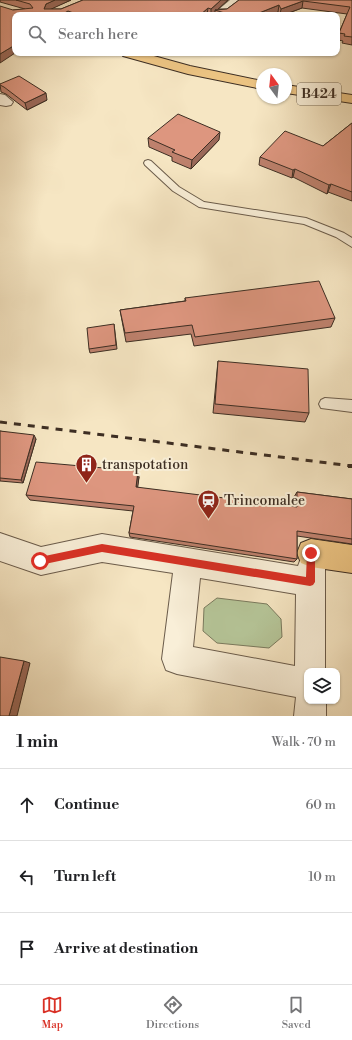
<!DOCTYPE html>
<html lang="en">
<head>
<meta charset="utf-8">
<style>
  :root { --surface:#fff; --page:#f2f2f2; --text:#202124; --muted:#757577; --line:#e0e0e0; --accent:#d93025 }
  body { margin:0; font-family:"Libre Bodoni",serif; background:var(--page); color:var(--text) }
  .controls { position:absolute; right:12px; bottom:12px; display:grid; overflow:hidden; border-radius:8px; box-shadow:0 1px 3px #0004 }
  .controls button { width:36px; height:36px; display:grid; place-items:center; padding:0; border:0; border-bottom:1px solid var(--line); background:var(--surface); color:var(--text); font:20px sans-serif }
  .compass { position:absolute; left:256px; top:68px; width:36px; height:36px; border-radius:50%; background:var(--surface); box-shadow:0 1px 3px #0004; rotate:345deg }
  .stop { position:absolute; width:12px; height:12px; margin:-9px; border:3px solid #d93025; border-radius:50%; background:#fff }
  .stop.end { background:#d93025; border-color:#fff; box-shadow:0 1px 4px #0008 }
  .list { margin:0; padding:0; list-style:none }
  h2 { display:flex; justify-content:space-between; align-items:center; height:52px; margin:0; padding:0 16px; font-size:17px }
  h2 small { font-size:13px; font-weight:400; color:var(--muted) }
  .list li { display:grid; grid-template-columns:26px 1fr auto; gap:12px; align-items:center; box-sizing:border-box; height:72px; padding:0 16px; border-top:1px solid var(--line) }
  .list b { display:block; font-size:15px; white-space:nowrap }
  .list em { font-size:13px; font-style:normal; color:var(--muted) }
  .icon { flex:none; width:22px; height:22px; fill:none; stroke:currentColor; stroke-width:2; stroke-linecap:round; stroke-linejoin:round }
  .map { position:relative; flex:none; width:352px; height:716px; overflow:hidden }
  .search { position:absolute; background:var(--surface); box-shadow:0 1px 3px #0004; left:12px; right:12px; top:12px; height:44px; display:flex; align-items:center; gap:10px; box-sizing:border-box; padding:0 14px; border-radius:8px; color:var(--muted); font-size:15px }
  .sheet { height:268px; background:var(--surface) }
  nav { display:flex; justify-content:space-around; align-items:center; box-sizing:border-box; height:56px; border-top:1px solid var(--line); background:var(--surface); font-size:11px; color:var(--muted) }
  nav a { display:grid; justify-items:center; gap:2px }
  nav .on { color:var(--accent) }
  .map>svg:first-child { display:block }
  .green { fill:#b6c699; stroke:#7a7a5e }
  .lines { fill:none; stroke-linecap:round; stroke-linejoin:round }
  .lane-casing { stroke:#6b5c4b; stroke-width:2 }
  .street-casing { stroke:#6b5c4b; stroke-width:2 }
  .primary-casing { stroke:#3d2e23; stroke-width:2 }
  .lane { fill:#f9efd8; fill-rule:evenodd }
  .street { fill:#f9efd8; fill-rule:evenodd }
  .primary { fill:#ebc382; fill-rule:evenodd }
  .rail-far1 { stroke:#3d2e23; stroke-width:3; stroke-dasharray:7 7; stroke-linecap:butt }
  .rail { stroke:#3d2e23; stroke-width:4; stroke-dasharray:9 9; stroke-linecap:butt }
  .wall { fill:#be816d; stroke:#3d2e23 }
  .shaded-wall { fill:#9b6959; stroke:#3d2e23 }
  .building { fill:#dd967f; stroke:#3d2e23 }
  .route { fill:#d93025 }
  .labels { text-anchor:middle; dominant-baseline:central; stroke-width:4; stroke-linejoin:round; paint-order:stroke }
  .shield { fill:#f9efd8; stroke:#756859; stroke-width:1 }
  .shield-label { font-size:13px; font-weight:bold; fill:#3d2e23 }
  .poi-label { font-size:14px; fill:#3d2e23; stroke:#f9efd8; text-anchor:start }
</style>
</head>
<body>
<div class="map">
<svg width="352" height="716" viewBox="0 0 352 716">
  <rect width="100%" height="100%" fill="#f6e6c3"/>
  <filter id="stains"><feTurbulence type="fractalNoise" baseFrequency=".005" numOctaves="4"/><feColorMatrix values="0 0 0 0 .2 0 0 0 0 .09 0 0 0 0 .02 0 0 0 .5 -.17"/></filter>
  <radialGradient id="worn" r=".72"><stop offset=".6" stop-color="#630" stop-opacity="0"/><stop offset="1" stop-color="#630" stop-opacity=".3"/></radialGradient>
  <!-- green -->
  <path class="green" d="M217,598L267,604L281,619L282,637L269,648L217,643L203,631L204,608Z"/>
  <g class="lines">
    <defs>
      <path id="lane" d="M148,160L151,161L179,187L204,202L306,218L344,233L352,238V247L336,237L304,224L199,207L173,191L145,165L144,163L145,161Z
        M325,398L352,400V412L321,408L319,404L321,400Z"/>
      <path id="street" d="M230,0H244L226,15H212Z
        M0,94L5,95L13,102L11,105L6,106L0,105Z
        M0,533L41,547L102,534L298,566L301,558L311,554L321,558L325,568V671H307V701H326V716H294L296,697L177,674L166,670L162,659L173,573L102,562L41,575L0,561ZM200,578L296,594L295,666L193,647Z"/>
      <path id="primary" d="M121,53H143L190,66L262,81V89L188,74L123,56Z
        M286,85L352,95V103L286,93Z
        M311,539L352,545V573L311,567L301,563L297,553L301,543Z"/>
    </defs>
    <!-- lane casing -->
    <use href="#lane" class="lane-casing"/>
    <!-- street casing -->
    <use href="#street" class="street-casing"/>
    <!-- primary casing -->
    <use href="#primary" class="primary-casing"/>
    <!-- lane -->
    <use href="#lane" class="lane"/>
    <!-- street -->
    <use href="#street" class="street"/>
    <!-- primary -->
    <use href="#primary" class="primary"/>
    <!-- rail-far1 -->
    <path class="rail-far1" d="M0,422L352,466"/>
    <!-- rail -->
    <path class="rail" d="M348,466H352"/>
  </g>
  <!-- wall -->
  <path class="wall" d="M0,0H71L50,9H61L83,0H228L217,9H227L239,0H352V45L342,43L343,41L338,40L339,33L347,14L302,8L283,15H280L278,12L271,15H215V12L211,15H15L13,10L25,9L0,2Z
    M0,84L47,100L27,110L6,94L1,92Z
    M352,123V201L328,192L327,194L293,177L292,178L259,165L260,157L323,146Z
    M148,138L219,140L191,169L172,161V157L149,147Z
    M185,298L335,318L331,327L194,346L191,334L126,342L120,310L185,301Z
    M114,324L117,349L90,353L89,349Z
    M218,361L309,413L305,422L213,413Z
    M0,431L36,439L23,483L0,481Z
    M139,477L137,488L294,507V497L297,492L352,499V544L297,536V559L294,562L130,537L129,533L133,511L30,500L26,495Z"/>
  <!-- shaded-wall -->
  <path class="shaded-wall" d="M55,0H71L47,11L44,9L46,4Z
    M221,0H228L217,10H215V12L211,15V9Z
    M303,1L302,8L283,15H280L281,9Z
    M279,5L278,12L271,15H254Z
    M208,8L207,15H200Z
    M68,11V15H61Z
    M15,45V53L0,63V54Z
    M46,93L47,100L27,110L25,103Z
    M220,132L219,140L191,169L192,160Z
    M295,169L293,177L292,178L293,170Z
    M331,184L328,192L327,194L329,185Z
    M34,435L36,439L23,483L21,480Z
    M138,471L139,477L137,493L136,487Z
    M24,661L30,663L17,716H9Z"/>
  <!-- building -->
  <path class="building" d="M16,0H55L46,4L44,9H61L83,0H221L211,9L208,8L200,15H79L68,11L61,15H15V45L0,54V6L13,10L33,8L30,4Z
    M239,0H352V37L344,36L345,34L339,33L350,7L303,1L281,9L279,5L254,15H231L215,10L227,9Z
    M19,76L46,93L25,103L4,87L0,85V84Z
    M178,114L220,132L192,160L172,152L175,150L148,138Z
    M352,123V192L331,184L329,185L295,169L293,170L260,157L285,131L323,146Z
    M319,281L335,318L195,337L192,325L125,333L120,310L186,301L185,298Z
    M114,324L116,345L89,349L87,328Z
    M218,361L308,369L309,413L215,404Z
    M0,431L34,435L21,480L0,478Z
    M36,462L138,471L136,487L297,507V492L352,499V539L297,531V559L129,533L134,506L26,495Z
    M0,657L24,661L9,716H0Z"/>
  <!-- route -->
  <path class="route" d="M102,544L306,577L307,553L311,549L315,553V582L313,585L310,586L102,552L40,565L36,561L40,557Z"/>
  <!-- icons -->
  <defs>
    <symbol id="building-pin" viewBox="-11 -11 22 30"><path d="M0 17L-7.5 6A9.5 9.5 0 1 1 7.5 6Z" fill="#8f2418" stroke="#f9efd8"/><path d="M-4-6H4V6H1V3H-1V6H-4ZM-2.5-4.3h1.7v1.8h-1.7ZM.8-4.3h1.7v1.8H.8ZM-2.5-1h1.7V.8h-1.7ZM.8-1h1.7V.8H.8Z" fill="#fff"/></symbol>
    <symbol id="station-pin" viewBox="-11 -11 22 30"><path d="M0 17L-7.5 6A9.5 9.5 0 1 1 7.5 6Z" fill="#8f2418" stroke="#f9efd8"/><path d="M-3-6H3Q5-6 5-4V2Q5 4 3 4L4.5 6H3L1.5 4h-3L-3 6H-4.5L-3 4Q-5 4-5 2V-4Q-5-6-3-6ZM-3.5-4v3h7v-3ZM-3.5 1v1.5H-2V1ZM2 1v1.5H3.5V1Z" fill="#fff"/></symbol>
  </defs>
  <g fill-rule="evenodd">
    <use href="#building-pin" x="74" y="452" width="25" height="34"/>
    <use href="#station-pin" x="196" y="488" width="25" height="34"/>
  </g>
  <g class="labels">
    <!-- shield labels -->
    <rect class="shield" x="297" y="83" width="44" height="22" rx="3"/>
    <g class="shield-label">
      <text x="319" y="94">B424</text>
    </g>
    <!-- poi labels -->
    <g class="poi-label">
      <text x="102" y="465">transpotation</text>
      <text x="224" y="501">Trincomalee</text>
    </g>
  </g>
  <rect width="100%" height="100%" filter="url(#stains)"/>
  <rect width="100%" height="100%" fill="url(#worn)"/>
</svg>
<div class="controls">
<button><svg class="icon" aria-label="layers" viewBox="0 0 24 24"><path d="M12 4l9 5-9 5-9-5zM3 14l9 5 9-5"/></svg></button>
</div>
<svg class="compass" viewBox="-18 -18 36 36"><path d="M0-13l5 13h-10z" fill="#e53935"/><path d="M0 13l5-13h-10z" fill="#757577"/></svg>
<div class="stop" style="left:40px;top:561px"></div>
<div class="stop end" style="left:311px;top:553px"></div>
<div class="search"><svg class="icon" aria-label="search" viewBox="0 0 24 24"><circle cx="10" cy="10" r="6"/><path d="M15 15l6 6"/></svg>Search here</div>
</div>
<section class="sheet">
<h2>1 min<small>Walk · 70 m</small></h2>
<ul class="list">
<li><svg class="icon" aria-label="ahead" viewBox="0 0 24 24"><path d="M12 20V5M6 11l6-6 6 6"/></svg><div><b>Continue</b></div><em>60 m</em></li>
<li><svg class="icon" aria-label="left" viewBox="0 0 24 24"><path d="M17 20v-9H6M10 6l-5 5 5 5"/></svg><div><b>Turn left</b></div><em>10 m</em></li>
<li><svg class="icon" aria-label="arrive" viewBox="0 0 24 24"><path d="M6 21V4h12l-3 4 3 4H6"/></svg><div><b>Arrive at destination</b></div></li>
</ul>
</section>
<nav>
<a class="on"><svg class="icon" aria-label="map" viewBox="0 0 24 24"><path d="M3 6l6-2 6 2 6-2v14l-6 2-6-2-6 2zM9 4v14M15 6v14"/></svg>Map</a>
<a><svg class="icon" aria-label="directions" viewBox="0 0 24 24"><path d="M12 3l9 9-9 9-9-9zM9 14v-3h6M13 9l2 2-2 2"/></svg>Directions</a>
<a><svg class="icon" aria-label="saved" viewBox="0 0 24 24"><path d="M7 4h10v16l-5-4-5 4z"/></svg>Saved</a>
</nav>
</body>
</html>
